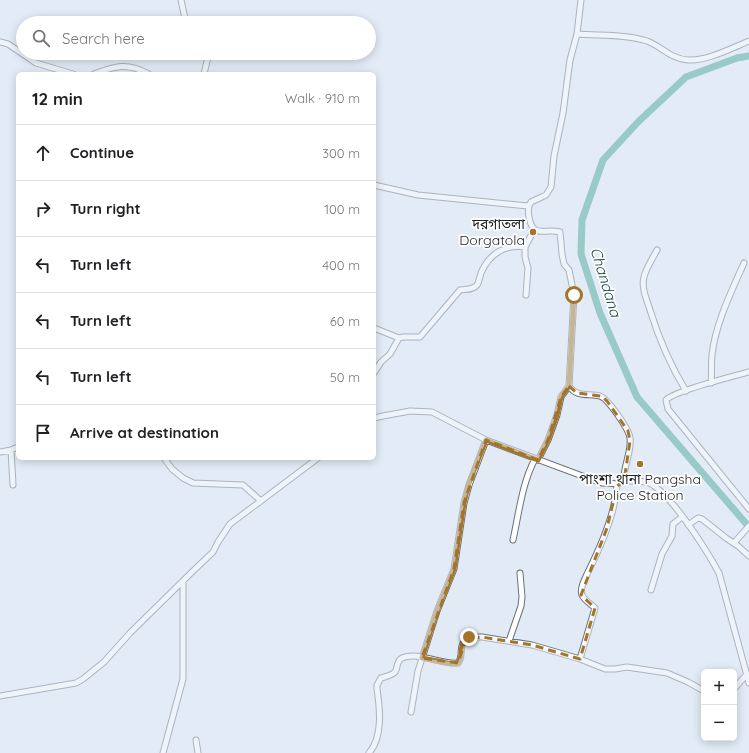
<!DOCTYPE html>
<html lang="en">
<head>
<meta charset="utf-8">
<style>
  :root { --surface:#fff; --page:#f6f6f6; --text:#202124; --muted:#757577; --line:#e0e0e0 }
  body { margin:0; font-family:Quicksand,"Noto Sans Bengali",sans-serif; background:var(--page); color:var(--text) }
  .controls { position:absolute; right:12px; bottom:12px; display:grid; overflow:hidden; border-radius:6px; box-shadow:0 2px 10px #0003 }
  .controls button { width:36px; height:36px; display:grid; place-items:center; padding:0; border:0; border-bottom:1px solid var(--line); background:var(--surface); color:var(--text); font:20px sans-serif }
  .stop { position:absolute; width:12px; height:12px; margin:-9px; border:3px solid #a47529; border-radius:50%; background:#fff }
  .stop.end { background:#a47529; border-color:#fff; box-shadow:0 1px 4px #0008 }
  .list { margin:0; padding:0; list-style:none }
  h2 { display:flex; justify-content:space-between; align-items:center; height:52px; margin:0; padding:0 16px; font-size:17px }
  h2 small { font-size:13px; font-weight:400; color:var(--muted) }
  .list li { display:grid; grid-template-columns:26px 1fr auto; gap:12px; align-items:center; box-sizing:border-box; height:56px; padding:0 16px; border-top:1px solid var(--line) }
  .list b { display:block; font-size:15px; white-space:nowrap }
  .list em { font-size:13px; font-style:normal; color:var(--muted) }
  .icon { flex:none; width:22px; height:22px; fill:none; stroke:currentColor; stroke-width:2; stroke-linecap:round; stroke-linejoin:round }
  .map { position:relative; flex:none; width:749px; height:753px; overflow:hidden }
  .search { position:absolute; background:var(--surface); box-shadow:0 2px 10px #0003; left:16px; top:16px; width:360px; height:44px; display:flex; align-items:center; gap:10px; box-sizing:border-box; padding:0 14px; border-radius:22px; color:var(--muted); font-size:15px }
  .panel { position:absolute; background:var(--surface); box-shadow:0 2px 10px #0003; left:16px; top:72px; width:360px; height:388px; border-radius:6px }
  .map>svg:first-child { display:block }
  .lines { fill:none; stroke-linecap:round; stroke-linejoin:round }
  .river { stroke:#3fa290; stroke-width:7 }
  .minor-casing { stroke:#69727a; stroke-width:7 }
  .minor { stroke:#fff; stroke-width:5 }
  .route { stroke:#a47529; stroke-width:5 }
  .marked { fill:none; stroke:#a47529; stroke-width:3; stroke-dasharray:8 5; stroke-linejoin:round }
  .poi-dot { fill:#a47529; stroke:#fff; stroke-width:1.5 }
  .labels { text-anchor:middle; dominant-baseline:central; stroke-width:3.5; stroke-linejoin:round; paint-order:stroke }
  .poi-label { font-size:14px; fill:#1c1f22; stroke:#fff; text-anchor:end }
  .water-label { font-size:15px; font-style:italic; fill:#18443c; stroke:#fff }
</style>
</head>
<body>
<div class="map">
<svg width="749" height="753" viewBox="0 0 749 753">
  <rect width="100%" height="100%" fill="#e2ebf5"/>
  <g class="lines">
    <!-- river -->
    <path class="river" d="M749,56L737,58L686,77L638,122L603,160L582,220L581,254L600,313L637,397L749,527"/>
    <defs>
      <path id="minor" d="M181,0L186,23
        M581,0L577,34L570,60L563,113L554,156L551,187L546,195L531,202C528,206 528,212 529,217C533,239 544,228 560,232L562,254L564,264L569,270L574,295L569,386C577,398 589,393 600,396C608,399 629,429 630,438C632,452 623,466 624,481C632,481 641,480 649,483C671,493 707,551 719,573L749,683
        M577,34C599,36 625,34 647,41C661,46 671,59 688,60C707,61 732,48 749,41
        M0,42L8,44L36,63L73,74
        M94,74C115,66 127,62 149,74
        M204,74L208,57L207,53
        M374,185L418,195L528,206
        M525,247V257L528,268L526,295
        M657,250C653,258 646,268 644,277C641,288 647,300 650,310C659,339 670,365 686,391
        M374,328L399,338
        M749,372C734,376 674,391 666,400L668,409L749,509
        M374,373L381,362L390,354L399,338L403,337H420L460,290C466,289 473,290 477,285C479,282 480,276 481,273C489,254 505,244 525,247L534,230
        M711,383C712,374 711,364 712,355C715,325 732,290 744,263
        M374,418L383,416L410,411L432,412L486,440L585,477L602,483H608L617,484L624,481
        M11,450L13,485
        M0,452L11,450L18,447
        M164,458L172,469L183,478L193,483L243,485L261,501
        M538,460L548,440L557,415L561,397L569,386
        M688,525L698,518L702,519L726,538L738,546L749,556
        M513,540C519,513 522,483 535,459
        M734,543L749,526
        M651,590L662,554L672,536L673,524L682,517
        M509,641L521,606L522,597L520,573
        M580,659L595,608C591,604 584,600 582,595C579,589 586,577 588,572C600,548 616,511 617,484
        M734,689L747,674
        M0,696L76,683L83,679L104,662L130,633L191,573L213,552L218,542L230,524L318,458
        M411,712L418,671L437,611L454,569L464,503L469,485L486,440
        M196,740L198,753
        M163,753L183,679V581
        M369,753C383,737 380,709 377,689V685L381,678C385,677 392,675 395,672C398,668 396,661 402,658C418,651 441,665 458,663C465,654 456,646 469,637H482L532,645L580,659L605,669H615L627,667L667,673L688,682L704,691"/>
    </defs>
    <!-- minor casing -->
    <use href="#minor" class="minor-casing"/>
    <!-- minor -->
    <use href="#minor" class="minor"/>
  </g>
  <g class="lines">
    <!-- route -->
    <path class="route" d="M469,637C456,646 465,654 458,663L452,664L422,658L437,611L454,569L464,503L468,485L486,440L538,460L548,440L557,415L561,397L569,386L574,295"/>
  </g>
  <!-- marked area -->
  <path d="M0 0H749V753H0ZM569,386L577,393L601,396L607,401L628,431L630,441L624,481L617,486L607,528L581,595L595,608L580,659L532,645L482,637L466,639L458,663L422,658L454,569L464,503L486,440L538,460L548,440L561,397Z" fill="#e2ebf5" fill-opacity=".55" fill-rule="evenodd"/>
  <path class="marked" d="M569,386L577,393L601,396L607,401L628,431L630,441L624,481L617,486L607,528L581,595L595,608L580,659L532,645L482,637L466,639L458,663L422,658L454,569L464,503L486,440L538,460L548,440L561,397Z"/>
  <!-- markers -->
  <g class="poi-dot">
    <circle cx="533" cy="232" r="4"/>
    <circle cx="640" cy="464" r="4"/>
  </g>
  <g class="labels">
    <!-- poi labels -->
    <g class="poi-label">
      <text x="525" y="224">দরগাতলা<tspan x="525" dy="16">Dorgatola</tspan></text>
      <text x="640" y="479" text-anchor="middle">পাংশা থানা Pangsha<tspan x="640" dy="16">Police Station</tspan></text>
    </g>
    <!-- water labels -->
    <g class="water-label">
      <text transform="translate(606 282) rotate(73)">Chandana</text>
    </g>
  </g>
</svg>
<div class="controls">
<button>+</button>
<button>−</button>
</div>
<div class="stop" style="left:574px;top:295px"></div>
<div class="stop end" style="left:469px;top:637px"></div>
<div class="search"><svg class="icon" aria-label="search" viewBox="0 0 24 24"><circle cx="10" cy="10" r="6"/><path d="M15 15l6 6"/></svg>Search here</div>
<section class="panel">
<h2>12 min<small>Walk · 910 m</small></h2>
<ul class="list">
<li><svg class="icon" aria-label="ahead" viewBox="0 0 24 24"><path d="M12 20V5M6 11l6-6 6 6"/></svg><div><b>Continue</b></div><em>300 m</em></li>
<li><svg class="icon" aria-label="right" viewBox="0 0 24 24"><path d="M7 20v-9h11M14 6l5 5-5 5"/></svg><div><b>Turn right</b></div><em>100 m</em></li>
<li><svg class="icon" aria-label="left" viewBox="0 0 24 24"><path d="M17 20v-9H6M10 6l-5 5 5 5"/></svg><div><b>Turn left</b></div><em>400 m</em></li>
<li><svg class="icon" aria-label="left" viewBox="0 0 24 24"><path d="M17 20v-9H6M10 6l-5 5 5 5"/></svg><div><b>Turn left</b></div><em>60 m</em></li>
<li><svg class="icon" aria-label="left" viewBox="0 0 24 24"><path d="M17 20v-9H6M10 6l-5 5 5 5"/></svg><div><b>Turn left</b></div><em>50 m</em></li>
<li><svg class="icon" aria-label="arrive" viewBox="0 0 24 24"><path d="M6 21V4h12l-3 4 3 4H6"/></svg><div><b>Arrive at destination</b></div></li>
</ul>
</section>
</div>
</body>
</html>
